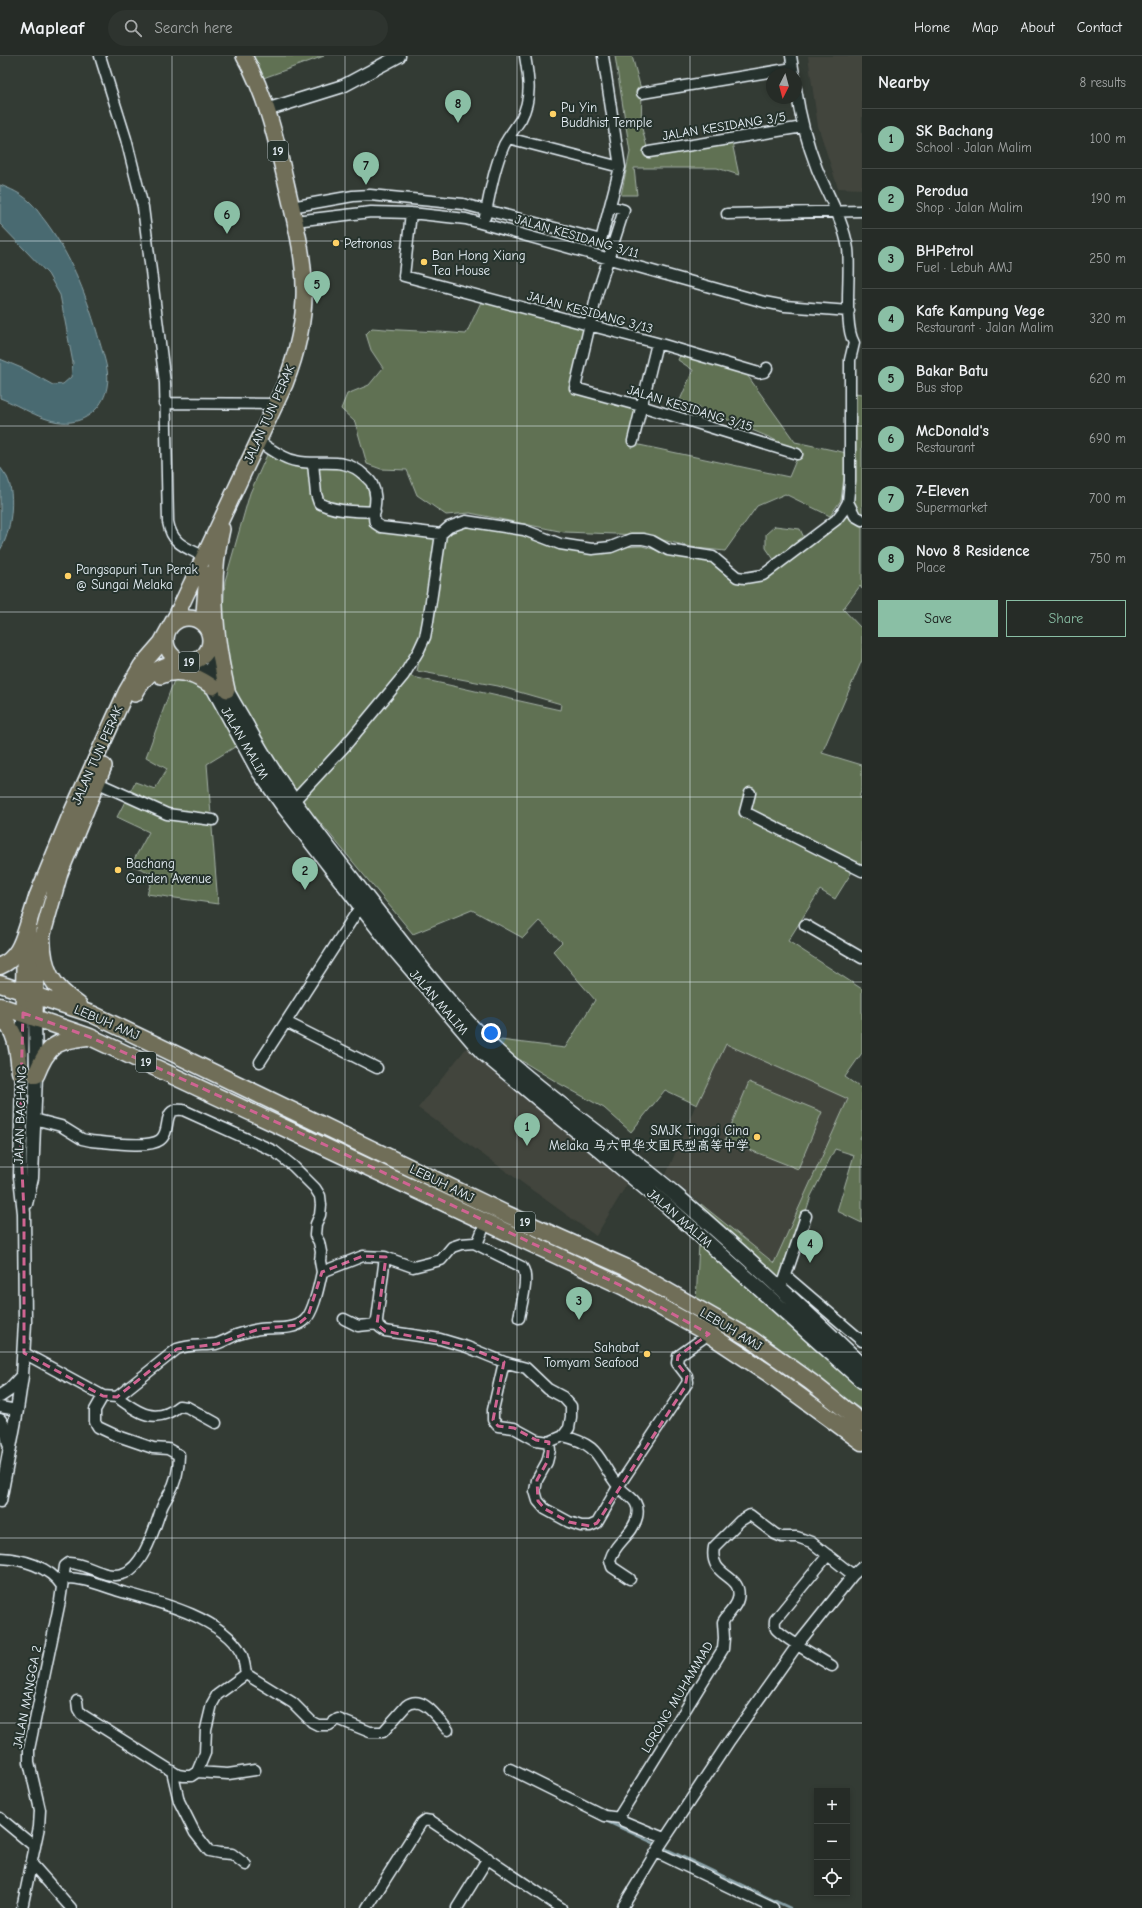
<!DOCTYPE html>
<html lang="en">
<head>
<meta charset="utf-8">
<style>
  :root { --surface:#262c27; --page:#2e342f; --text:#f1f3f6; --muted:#a4a7a7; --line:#424844; --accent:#8abfa5 }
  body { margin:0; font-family:"Comic Neue","LXGW WenKai TC",sans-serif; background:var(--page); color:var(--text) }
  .controls { position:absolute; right:12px; bottom:12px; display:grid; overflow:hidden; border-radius:0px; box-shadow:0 2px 6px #0003 }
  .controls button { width:36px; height:36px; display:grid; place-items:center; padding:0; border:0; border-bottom:1px solid var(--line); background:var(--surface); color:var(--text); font:20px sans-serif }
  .compass { position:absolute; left:766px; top:12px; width:36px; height:36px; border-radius:50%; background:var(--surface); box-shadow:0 2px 6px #0003; rotate:186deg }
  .you { position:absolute; left:491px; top:977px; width:14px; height:14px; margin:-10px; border:3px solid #fff; border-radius:50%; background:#1a73e8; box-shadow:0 0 0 6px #1a73e833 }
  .badge { display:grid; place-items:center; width:26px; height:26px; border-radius:50%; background:var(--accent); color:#111; font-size:13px; font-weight:700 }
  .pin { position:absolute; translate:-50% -33px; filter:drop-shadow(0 1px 2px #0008) }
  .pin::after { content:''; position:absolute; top:21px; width:14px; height:12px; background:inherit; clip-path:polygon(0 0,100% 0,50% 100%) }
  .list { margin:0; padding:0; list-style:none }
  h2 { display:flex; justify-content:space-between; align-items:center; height:52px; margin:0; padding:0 16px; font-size:17px }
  h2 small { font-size:13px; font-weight:400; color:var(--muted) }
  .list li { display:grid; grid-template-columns:26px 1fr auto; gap:12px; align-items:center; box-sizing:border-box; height:60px; padding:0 16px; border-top:1px solid var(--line) }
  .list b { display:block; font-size:15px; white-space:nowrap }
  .list p { margin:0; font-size:13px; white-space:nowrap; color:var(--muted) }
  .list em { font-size:13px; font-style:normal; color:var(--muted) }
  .actions { display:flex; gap:8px; padding:12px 16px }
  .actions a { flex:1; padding:9px 0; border:1px solid var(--accent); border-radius:0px; text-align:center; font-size:14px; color:var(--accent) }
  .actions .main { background:var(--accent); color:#111 }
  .icon { flex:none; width:22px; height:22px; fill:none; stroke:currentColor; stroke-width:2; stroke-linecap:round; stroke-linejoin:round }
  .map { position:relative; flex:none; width:862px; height:1852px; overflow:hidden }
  header { display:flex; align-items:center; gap:24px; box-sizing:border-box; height:56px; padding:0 20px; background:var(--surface); border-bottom:1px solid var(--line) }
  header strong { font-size:19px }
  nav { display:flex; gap:22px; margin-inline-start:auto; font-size:14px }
  .search { width:280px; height:36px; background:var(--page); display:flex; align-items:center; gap:10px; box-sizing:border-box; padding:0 14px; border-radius:22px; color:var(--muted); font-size:15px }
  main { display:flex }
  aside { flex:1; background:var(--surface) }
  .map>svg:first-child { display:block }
  .built { fill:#42453d }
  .green { fill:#617153; stroke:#a4b1a6; fill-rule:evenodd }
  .water { fill:#4a6b71; stroke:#89a1a7 }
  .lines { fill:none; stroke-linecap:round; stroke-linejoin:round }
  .stream { stroke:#89a1a7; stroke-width:2.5 }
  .minor-casing { stroke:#e8f1f8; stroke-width:13 }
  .tertiary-casing { stroke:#e8f1f8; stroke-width:15 }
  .secondary-casing { stroke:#e8f1f8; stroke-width:17 }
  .primary-casing { stroke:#e8f1f8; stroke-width:18 }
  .trunk-casing { stroke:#e8f1f8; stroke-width:19 }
  .minor { stroke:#26332d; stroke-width:10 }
  .tertiary { stroke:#26332d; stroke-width:12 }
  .secondary { stroke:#26332d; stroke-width:14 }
  .primary { stroke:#706e59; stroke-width:15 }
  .trunk { stroke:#706e59; stroke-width:16 }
  .marked { fill:none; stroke:#cf6492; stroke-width:3; stroke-dasharray:8 5; stroke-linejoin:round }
  .grid { fill:none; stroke:#e8f1f8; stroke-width:1; stroke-opacity:0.55 }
  .poi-dot { fill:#ffd166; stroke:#26332d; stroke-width:1.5 }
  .labels { text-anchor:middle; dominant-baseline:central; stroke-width:4; stroke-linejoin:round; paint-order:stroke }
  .shield { fill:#26332d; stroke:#aeb8bb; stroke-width:1 }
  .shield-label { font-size:12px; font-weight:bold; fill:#e8f1f8 }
  .poi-label { font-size:13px; fill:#e8f1f8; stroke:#26332d; text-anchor:start }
  .street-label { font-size:13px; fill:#e8f1f8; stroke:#26332d }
</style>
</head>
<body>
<header>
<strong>Mapleaf</strong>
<div class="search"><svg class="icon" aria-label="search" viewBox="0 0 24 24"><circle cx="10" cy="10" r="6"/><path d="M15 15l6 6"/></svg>Search here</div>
<nav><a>Home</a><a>Map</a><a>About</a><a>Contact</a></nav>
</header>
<main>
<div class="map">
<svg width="862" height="1852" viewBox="0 0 862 1852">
  <rect width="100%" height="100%" fill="#333b34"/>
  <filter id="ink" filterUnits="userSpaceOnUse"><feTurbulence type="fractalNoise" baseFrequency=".025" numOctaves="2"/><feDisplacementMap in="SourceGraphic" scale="8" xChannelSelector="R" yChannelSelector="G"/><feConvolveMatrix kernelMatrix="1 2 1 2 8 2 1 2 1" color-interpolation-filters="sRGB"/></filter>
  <g filter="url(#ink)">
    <!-- built -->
    <path class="built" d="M808,0H862V133L838,132L818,70Z
      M723,984L849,1043L774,1207L666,1119Z
      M468,990L627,1128L596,1180L418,1052Z"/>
    <!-- green -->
    <path class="green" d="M242,0H324L255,25Z
      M615,0H632L642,37L641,69L647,91L731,82L739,119L717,112H634L637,139H621L630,96Z
      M482,244L584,272L573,333L635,353L630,387L789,421L799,397L771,382L680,344L693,314L678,304L682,295L745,316L795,386L847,397L841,444L830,460L785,438L757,450L725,495L696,492L641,479L564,476L470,457L446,459L417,439L407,414L381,413L367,408L355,366L341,353L347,338L369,329L383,312L371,294L366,278L372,272C404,275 435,275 466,278Z
      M855,337L862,338V533L860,530L843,553L862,573V604L822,697L862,709V731L859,742L862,743V815L855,811L835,843L820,834L788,885L862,933V997L845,1021L862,1033V1079L860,1083L862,1084V1167L837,1155L854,1099L835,1093L811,1140L781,1232L772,1244L862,1328V1354L696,1246L701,1148L774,1207L848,1043L726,988L697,1049L665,1034L631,1076L604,1052L560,1028L484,982L565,992L595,944L553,895L562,886L539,865L523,882L472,854L413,878L298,740L243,686L207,708L218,848L147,838L154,818L131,809L149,776L117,761L135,726L155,733L167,713L146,701L177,616L219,618L225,525L250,437L270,392L296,406L358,414L375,438V456L381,472L441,477L466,465L524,474L560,488L622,491L642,490L671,498L718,504L746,522L777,508L766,492V478L775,470L800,473L806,486L851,451ZM424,584L417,615L498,630L561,648L560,654L404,619Z
      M749,1026L822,1056L798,1113L725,1084Z"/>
    <!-- water -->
    <path class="water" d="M0,129C11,133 20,137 29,145C36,151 40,159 46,166C73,203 88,243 100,287C104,301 110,316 107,331C104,349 89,364 71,366C46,369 22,350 0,342V303L24,313L53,329L63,328L71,321L73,307L60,239L48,218L0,168Z
      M0,411C2,414 5,418 7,421C16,439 11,478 0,494Z"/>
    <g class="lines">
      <!-- stream -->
      <path class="stream" d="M606,1765L658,1789
        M662,1791L790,1852"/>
      <defs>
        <path id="minor" d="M100,0L126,83L143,151L165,327L168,466C172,488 185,491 203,500
          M791,0L794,18
          M642,37L793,12
          M508,82L620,111
          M649,96L803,71
          M610,150L624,154L597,238L575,332L641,350L797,398
          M291,151L353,140L370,139L463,148L601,184L620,111L603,0
          M411,157L404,220L657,287L759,317L764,316L767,312
          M727,158L862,155
          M485,161C490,137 494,112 504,89C509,80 515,72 521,63C532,42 529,23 525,0
          M295,165L371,156L411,157L466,163L764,246L785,250L849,255
          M164,347L276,348
          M258,385C270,392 283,403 296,405C321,411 343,399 364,419C367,422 371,425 372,428C380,444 371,455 375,467L381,471L441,478L449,471L466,465L524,474L560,488L592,493L611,491L631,483H643L652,485L668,494L713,501L737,521L745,522L763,519L836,464L843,455L848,446L850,425V304L854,287C843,268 851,217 848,193C843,163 828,140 817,113C807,87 800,61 796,33
          M633,385L657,287
          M313,407L316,438L319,447C335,456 357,455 375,456
          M848,446L855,460L862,464
          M96,726L167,758L213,764
          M750,737L745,756L862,815
          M293,746L345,690L404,619L419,594L425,581L428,565L441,478
          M805,869L862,902
          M286,966L377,1012
          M260,1006L360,851
          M34,1063L61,1070L82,1083L91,1085C106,1086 148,1093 160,1084C173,1074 160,1051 183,1054L274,1095L293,1110L315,1132L320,1140L321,1149L320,1159L316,1168L315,1179L319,1186L321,1196L320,1205L322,1216
          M477,1188L486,1166
          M385,1201L413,1211L441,1204L452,1191L461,1188L474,1187L522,1211C530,1221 521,1249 519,1262
          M786,1220L862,1285
          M784,1225L806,1160
          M344,1263L358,1270L377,1268
          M24,1297L103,1340L117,1341L177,1293C190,1288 203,1290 216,1288C223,1286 230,1282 236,1279C243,1277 252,1274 260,1273C274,1271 292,1275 304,1265C314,1257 319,1229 322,1216L363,1200L385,1201L377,1264C377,1270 380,1272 385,1275L440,1283L467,1291L504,1306L526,1312L548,1333L563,1341L571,1350V1361L569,1372L563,1380
          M504,1306L493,1354V1364L498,1370L514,1372L536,1384L549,1386L563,1380C602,1389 597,1404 618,1430C627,1441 641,1443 637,1461C633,1479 615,1486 610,1504L612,1511L630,1523
          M117,1341C138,1357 156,1369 179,1350L187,1351L216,1367
          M0,1351L17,1354
          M549,1386L550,1394L547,1406L537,1424L535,1435L538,1445L545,1453L569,1466L581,1470H590L597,1467L618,1431L688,1326L687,1320L677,1307L678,1300L709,1278
          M828,1499L775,1564C775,1567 774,1570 776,1573C783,1582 821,1603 832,1610
          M0,1502C22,1503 49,1510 62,1530
          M63,1522C83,1521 100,1529 119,1535C155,1545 222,1561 241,1597C244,1603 245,1611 246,1618L293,1647L312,1666L318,1669H329L338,1663L370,1676H383L406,1650C423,1637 438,1663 448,1674
          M77,1645L78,1653L81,1658L178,1719L184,1720H191L197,1716L228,1718L255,1714
          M510,1713L605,1760L620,1762
          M172,1715L179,1745L195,1777L209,1795L219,1797L232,1798L246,1809
          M197,1716L205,1697L206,1673L212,1648L217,1639L246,1618
          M0,1762L35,1791
          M664,1782L623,1765L620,1759L723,1593L724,1582L723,1566C727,1558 736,1552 738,1543C744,1517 708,1523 714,1491L740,1465L750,1459L775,1478L782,1481H797L811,1486L853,1519
          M656,1796L730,1684L798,1588L853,1519L862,1511
          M32,1808L71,1852
          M22,1852L39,1771L40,1754L29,1706V1693L60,1545L65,1510L69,1507C87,1507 103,1523 122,1518C144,1512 155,1470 162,1451C164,1446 167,1442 169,1438C176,1426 179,1413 179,1399L168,1393L153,1392L115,1379L98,1371L95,1366V1354L103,1340
          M367,1852L421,1767L425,1764L431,1765L561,1852
          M457,1852L488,1802
          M622,1852L656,1796L773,1852"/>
        <path id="tertiary" d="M266,54L343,30L399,0
          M26,1148L32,1122L36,1019L35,961
          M0,1340L9,1334L22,1320
          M0,1364L6,1374L9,1388
          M0,1445L17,1354L22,1320L25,1267L24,1157L20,1121L23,957"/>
        <path id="secondary" d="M210,590C209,610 239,655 249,674C284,738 330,794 374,851C412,899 454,957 499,997C555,1048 619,1090 676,1139C740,1194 801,1251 862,1309
          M189,606L201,613L207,620L258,714L284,751L394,893L482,996L666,1149L862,1325"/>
        <path id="primary" d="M222,473C209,526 215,582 227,634
          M166 584a22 22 0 1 1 44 0a22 22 0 1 1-44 0Z
          M206,570L204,557L207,518
          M161,620C179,611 199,621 213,631
          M135,638C146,617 161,607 184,606
          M23,957L24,910L29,866L37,840L69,762L126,636L141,610L161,587L177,558L285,328C297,297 305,264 304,231C304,199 295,166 288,135C278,91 267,40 244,0
          M35,961L36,914L42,881L60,817L104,710"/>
        <path id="trunk" d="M42,881C43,914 51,930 79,949
          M0,910C19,902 23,884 29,866
          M0,928L92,958L504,1157L625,1211L751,1283L811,1326L862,1367
          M0,950L90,981L624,1231L709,1278L768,1317L862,1386
          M0,960C17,975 18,994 20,1016
          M36,1019C48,989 55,985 87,981"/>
      </defs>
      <!-- minor casing -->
      <use href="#minor" class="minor-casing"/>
      <!-- tertiary casing -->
      <use href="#tertiary" class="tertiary-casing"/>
      <!-- secondary casing -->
      <use href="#secondary" class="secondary-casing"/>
      <!-- primary casing -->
      <use href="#primary" class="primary-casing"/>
      <!-- trunk casing -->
      <use href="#trunk" class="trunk-casing"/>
      <!-- minor -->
      <use href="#minor" class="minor"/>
      <!-- tertiary -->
      <use href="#tertiary" class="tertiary"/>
      <!-- secondary -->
      <use href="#secondary" class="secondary"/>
      <!-- primary -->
      <use href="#primary" class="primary"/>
      <!-- trunk -->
      <use href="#trunk" class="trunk"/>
    </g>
  </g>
  <!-- marked area -->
  <path class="marked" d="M23,957L90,981L298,1076L624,1231L709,1278L678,1300L677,1307L687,1320L685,1331L597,1467L590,1470L569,1466L545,1453L538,1445L537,1424L547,1406L549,1386L536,1384L514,1372L498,1370L493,1364L504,1306L467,1291L385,1275L377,1268L386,1201L363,1200L322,1216L308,1260L297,1269L259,1273L217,1288L177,1293L117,1341L103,1340L24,1297V1157L20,1069Z"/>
  <!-- grid -->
  <path class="grid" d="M172,0V1852M345,0V1852M517,0V1852M690,0V1852M0,185H862M0,370H862M0,556H862M0,741H862M0,926H862M0,1111H862M0,1296H862M0,1482H862M0,1667H862"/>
  <!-- markers -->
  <g class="poi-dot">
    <circle cx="553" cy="58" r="4"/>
    <circle cx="336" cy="187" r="4"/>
    <circle cx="424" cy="206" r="4"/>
    <circle cx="68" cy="520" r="4"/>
    <circle cx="118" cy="814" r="4"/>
    <circle cx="757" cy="1081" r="4"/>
    <circle cx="647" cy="1298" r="4"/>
  </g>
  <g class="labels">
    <!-- shield labels -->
    <g class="shield">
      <rect x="268" y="85" width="20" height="20" rx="3"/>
      <rect x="179" y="596" width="20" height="20" rx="3"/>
      <rect x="136" y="996" width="20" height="20" rx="3"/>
      <rect x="515" y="1156" width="20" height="20" rx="3"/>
    </g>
    <g class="shield-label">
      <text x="278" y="95">19</text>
      <text x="189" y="606">19</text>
      <text x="146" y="1006">19</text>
      <text x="525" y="1166">19</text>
    </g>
    <!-- poi labels -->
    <g class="poi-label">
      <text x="561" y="51">Pu Yin<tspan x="561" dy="15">Buddhist Temple</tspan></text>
      <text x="344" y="187">Petronas</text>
      <text x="432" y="199">Ban Hong Xiang<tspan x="432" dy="15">Tea House</tspan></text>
      <text x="76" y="513">Pangsapuri Tun Perak<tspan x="76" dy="15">@ Sungai Melaka</tspan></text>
      <text x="126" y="807">Bachang<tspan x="126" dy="15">Garden Avenue</tspan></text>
      <text x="749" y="1074" text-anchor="end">SMJK Tinggi Cina<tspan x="749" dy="15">Melaka 马六甲华文国民型高等中学</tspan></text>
      <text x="639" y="1291" text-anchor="end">Sahabat<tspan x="639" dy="15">Tomyam Seafood</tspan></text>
    </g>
    <!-- street labels -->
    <g class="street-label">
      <text transform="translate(724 70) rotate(-9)">JALAN KESIDANG 3/5</text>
      <text transform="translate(577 180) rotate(16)">JALAN KESIDANG 3/11</text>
      <text transform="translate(590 256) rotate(15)">JALAN KESIDANG 3/13</text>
      <text transform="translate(690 352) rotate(17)">JALAN KESIDANG 3/15</text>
      <text transform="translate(269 358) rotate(-66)">JALAN TUN PERAK</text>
      <text transform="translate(245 687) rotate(60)">JALAN MALIM</text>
      <text transform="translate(97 699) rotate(-66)">JALAN TUN PERAK</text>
      <text transform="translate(439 946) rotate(49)">JALAN MALIM</text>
      <text transform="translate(107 966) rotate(23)">LEBUH AMJ</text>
      <text transform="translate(20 1059) rotate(-88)">JALAN BACHANG</text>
      <text transform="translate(442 1127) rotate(26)">LEBUH AMJ</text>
      <text transform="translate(680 1162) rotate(41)">JALAN MALIM</text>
      <text transform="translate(731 1273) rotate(31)">LEBUH AMJ</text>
      <text transform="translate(27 1641) rotate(-79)">JALAN MANGGA 2</text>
      <text transform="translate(677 1641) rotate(-59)">LORONG MUHAMMAD</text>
    </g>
  </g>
</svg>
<div class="controls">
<button>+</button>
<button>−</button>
<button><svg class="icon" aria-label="locate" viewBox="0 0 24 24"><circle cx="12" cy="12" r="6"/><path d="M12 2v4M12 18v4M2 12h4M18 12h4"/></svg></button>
</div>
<svg class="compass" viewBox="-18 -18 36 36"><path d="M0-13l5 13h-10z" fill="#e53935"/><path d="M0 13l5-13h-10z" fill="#a4a7a7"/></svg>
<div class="you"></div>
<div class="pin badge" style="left:527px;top:1090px">1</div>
<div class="pin badge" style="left:305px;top:834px">2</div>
<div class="pin badge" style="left:579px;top:1264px">3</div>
<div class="pin badge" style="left:810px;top:1207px">4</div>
<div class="pin badge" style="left:317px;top:248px">5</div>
<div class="pin badge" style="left:227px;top:178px">6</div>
<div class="pin badge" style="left:366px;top:129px">7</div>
<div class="pin badge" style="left:458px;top:67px">8</div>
</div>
<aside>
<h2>Nearby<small>8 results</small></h2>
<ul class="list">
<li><span class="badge">1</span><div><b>SK Bachang</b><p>School · Jalan Malim</p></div><em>100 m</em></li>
<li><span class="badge">2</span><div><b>Perodua</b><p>Shop · Jalan Malim</p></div><em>190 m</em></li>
<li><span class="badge">3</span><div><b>BHPetrol</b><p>Fuel · Lebuh AMJ</p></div><em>250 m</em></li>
<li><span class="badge">4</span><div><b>Kafe Kampung Vege</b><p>Restaurant · Jalan Malim</p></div><em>320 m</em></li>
<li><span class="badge">5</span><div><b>Bakar Batu</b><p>Bus stop</p></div><em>620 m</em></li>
<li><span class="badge">6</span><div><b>McDonald's</b><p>Restaurant</p></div><em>690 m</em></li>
<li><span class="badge">7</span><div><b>7-Eleven</b><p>Supermarket</p></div><em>700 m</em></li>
<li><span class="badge">8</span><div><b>Novo 8 Residence</b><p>Place</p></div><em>750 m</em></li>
</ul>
<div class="actions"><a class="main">Save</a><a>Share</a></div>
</aside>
</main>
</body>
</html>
